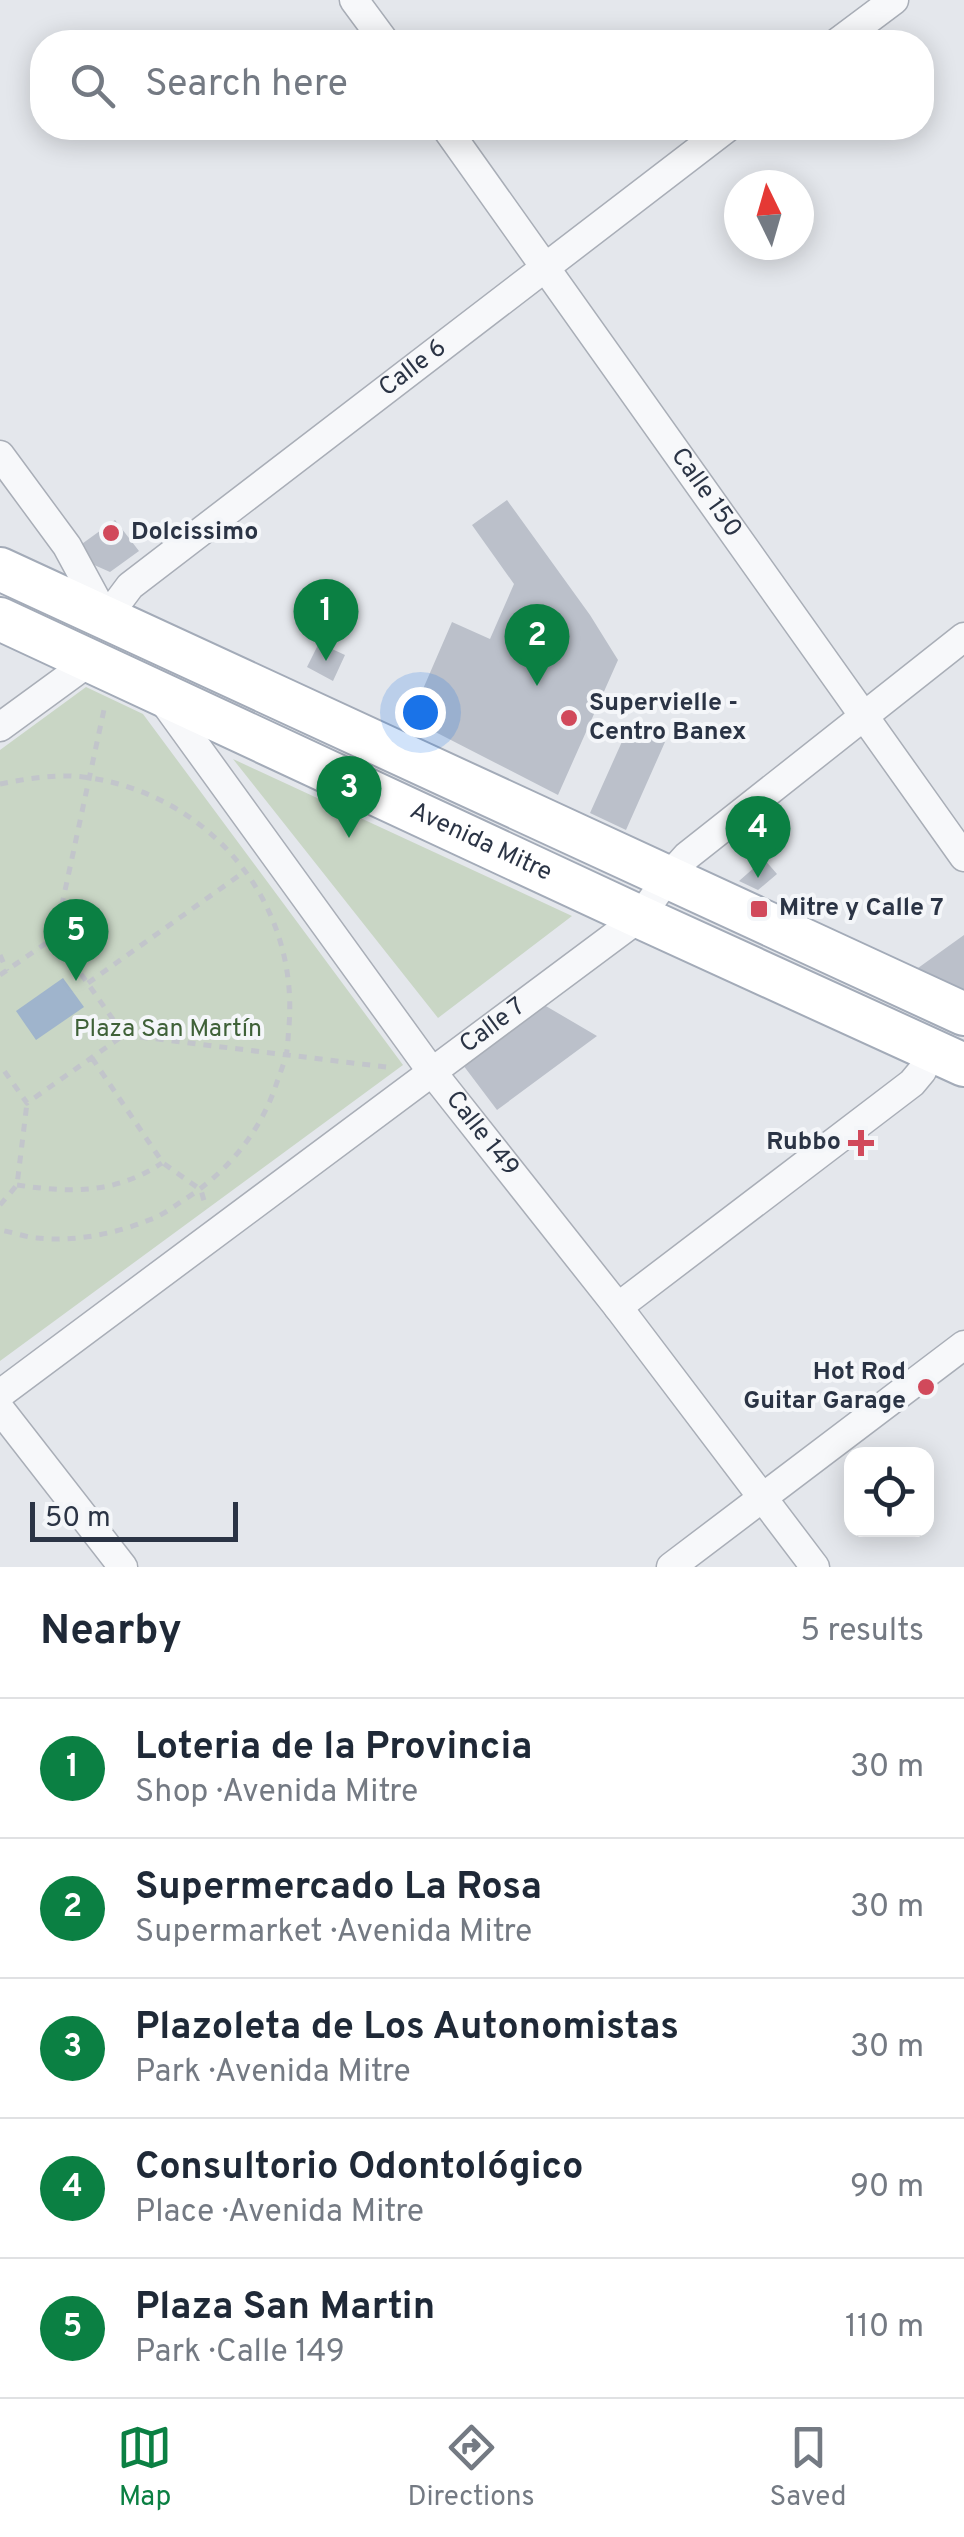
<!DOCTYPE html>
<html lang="en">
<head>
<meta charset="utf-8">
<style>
  :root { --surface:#fff; --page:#f6f6f7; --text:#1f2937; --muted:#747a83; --line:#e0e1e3; --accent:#0b8043 }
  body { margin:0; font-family:Overpass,sans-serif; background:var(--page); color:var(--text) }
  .controls { position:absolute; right:30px; bottom:30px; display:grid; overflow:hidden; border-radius:20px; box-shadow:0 5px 25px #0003 }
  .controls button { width:90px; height:90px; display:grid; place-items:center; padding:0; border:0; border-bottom:2px solid var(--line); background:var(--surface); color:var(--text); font:50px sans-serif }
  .compass { position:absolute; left:724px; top:170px; width:90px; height:90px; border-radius:50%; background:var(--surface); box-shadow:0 5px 25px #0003; rotate:355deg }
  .scale { position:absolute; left:30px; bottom:25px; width:208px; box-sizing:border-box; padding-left:10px; border:5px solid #2b3445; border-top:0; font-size:28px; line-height:35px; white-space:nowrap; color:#2b3445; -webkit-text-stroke:8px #f4f6f9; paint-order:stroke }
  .you { position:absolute; left:420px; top:712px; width:35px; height:35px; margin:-25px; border:8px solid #fff; border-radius:50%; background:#1a73e8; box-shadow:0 0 0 15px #1a73e833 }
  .badge { display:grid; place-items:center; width:65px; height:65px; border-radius:50%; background:var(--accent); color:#fff; font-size:32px; font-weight:700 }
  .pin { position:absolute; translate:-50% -82px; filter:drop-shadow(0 2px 5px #0008) }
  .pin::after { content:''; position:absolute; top:52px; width:35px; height:30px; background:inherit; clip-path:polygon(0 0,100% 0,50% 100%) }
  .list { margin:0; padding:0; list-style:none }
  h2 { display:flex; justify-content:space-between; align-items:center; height:130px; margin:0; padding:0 40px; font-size:42px }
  h2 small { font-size:32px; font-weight:400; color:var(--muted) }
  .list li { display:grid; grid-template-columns:65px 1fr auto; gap:30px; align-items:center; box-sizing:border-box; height:140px; padding:0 40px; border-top:2px solid var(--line) }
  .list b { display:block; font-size:38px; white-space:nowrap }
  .list p { margin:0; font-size:32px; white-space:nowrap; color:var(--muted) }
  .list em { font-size:32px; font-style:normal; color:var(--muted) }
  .icon { flex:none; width:55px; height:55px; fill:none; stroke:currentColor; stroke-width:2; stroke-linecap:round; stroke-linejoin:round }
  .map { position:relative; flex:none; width:964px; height:1567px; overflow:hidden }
  .search { position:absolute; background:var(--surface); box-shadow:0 5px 25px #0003; left:30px; right:30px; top:30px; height:110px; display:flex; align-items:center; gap:25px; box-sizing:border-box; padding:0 35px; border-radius:40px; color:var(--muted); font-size:38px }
  .sheet { height:830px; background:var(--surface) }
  nav { display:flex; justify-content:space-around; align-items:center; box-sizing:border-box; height:140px; border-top:2px solid var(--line); background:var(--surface); font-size:28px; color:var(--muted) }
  nav a { display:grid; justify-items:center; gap:5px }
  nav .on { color:var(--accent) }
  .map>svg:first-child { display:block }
  .green { fill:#c9d6c5 }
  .water { fill:#9fb4cc }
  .building { fill:#bbc0ca }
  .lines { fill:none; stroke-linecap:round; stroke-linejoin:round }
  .street-casing { stroke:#a9aeb7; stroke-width:31 }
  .primary-casing { stroke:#a3abb8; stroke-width:46 }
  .path { stroke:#c2c5cb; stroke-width:5; stroke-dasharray:8 8; stroke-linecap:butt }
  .street { stroke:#f7f8fa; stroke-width:28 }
  .primary { stroke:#fff; stroke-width:42 }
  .poi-dot { fill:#d1495b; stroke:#f4f6f9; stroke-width:4 }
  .labels { text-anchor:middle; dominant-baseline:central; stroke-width:8; stroke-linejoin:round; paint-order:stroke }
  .street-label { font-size:25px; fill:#2b3445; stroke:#f4f6f9 }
  .poi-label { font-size:25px; font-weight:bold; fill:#2b3445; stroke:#f4f6f9; text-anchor:start }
  .park-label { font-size:25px; fill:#3f6138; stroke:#f4f6f9 }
</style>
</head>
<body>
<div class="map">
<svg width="964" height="1567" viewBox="0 0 964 1567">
  <rect width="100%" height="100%" fill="#e4e7ec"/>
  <!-- green -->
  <path class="green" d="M86,687L143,714L403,1065L0,1361V750Z
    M233,759L572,916L438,1018Z"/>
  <!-- water -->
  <path class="water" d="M63,978L84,1007L36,1040L16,1011Z"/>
  <!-- building -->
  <path class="building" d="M507,500L590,615L618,660L558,795L410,719L452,622L490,639L514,584L472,525Z
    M115,520L139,551L110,572L92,564L79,546Z
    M319,643L345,655L333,681L307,667Z
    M629,726L665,742L626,830L590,813Z
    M764,859L777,874L758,890L739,881Z
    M964,935V990L918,968Z
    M539,1002L597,1036L497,1110L460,1061Z"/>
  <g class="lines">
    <defs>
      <g id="street">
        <path d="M354,0L385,42"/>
        <path d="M838,42L894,0"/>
        <path id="s1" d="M446,128L964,857"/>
        <path id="s2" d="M0,455L67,546L106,618L130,586L727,128"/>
        <path id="s3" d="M162,699L432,1072L618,1307L815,1567"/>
        <path d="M0,727L89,662"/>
        <path d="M618,1307L912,1083L922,1071L931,1051"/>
        <path id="s4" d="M0,1394L640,917L668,877L687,856L964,637"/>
        <path d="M0,1409L123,1567"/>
        <path d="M671,1567L964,1345"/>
      </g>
      <g id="primary">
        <path d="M0,569L964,1014"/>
        <path id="s5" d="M0,619L640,917L964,1065"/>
      </g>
    </defs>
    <!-- street casing -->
    <use href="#street" class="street-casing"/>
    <!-- primary casing -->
    <use href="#primary" class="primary-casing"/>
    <!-- path -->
    <path class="path" d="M0,784C30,778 60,773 91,778C212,797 299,904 289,1026C288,1036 288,1047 286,1056C283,1066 279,1076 276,1085C260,1133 225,1175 182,1201C172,1208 161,1216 149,1220C115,1234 74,1242 37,1238C25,1237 12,1232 0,1230
      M55,937L105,705
      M0,955L7,971
      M0,975L55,937L124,1035L27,1103L0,1065
      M88,983L244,872
      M124,1035L394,1068
      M92,1058L163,1163L201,1190L206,1208
      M17,1185C71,1193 115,1194 162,1163
      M0,1205L17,1185L27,1103"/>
    <!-- street -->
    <use href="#street" class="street"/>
    <!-- primary -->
    <use href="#primary" class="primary"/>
  </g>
  <!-- markers -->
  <g class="poi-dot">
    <circle cx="111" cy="533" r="10"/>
    <circle cx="569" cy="718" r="10"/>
    <rect x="749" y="899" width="20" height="20" rx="5"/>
    <path d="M856 1128h10v10h10v10h-10v10h-10v-10h-10v-10h10z"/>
    <circle cx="926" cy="1387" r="10"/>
  </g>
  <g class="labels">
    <!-- street labels -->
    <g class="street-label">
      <text stroke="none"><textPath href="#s2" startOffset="592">Calle 6</textPath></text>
      <text stroke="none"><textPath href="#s1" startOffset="448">Calle 150</textPath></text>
      <text stroke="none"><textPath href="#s5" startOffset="530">Avenida Mitre</textPath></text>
      <text stroke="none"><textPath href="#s4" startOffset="615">Calle 7</textPath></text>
      <text stroke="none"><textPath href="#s3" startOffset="540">Calle 149</textPath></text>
    </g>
    <!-- poi labels -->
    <g class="poi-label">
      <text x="131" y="533">Dolcissimo</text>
      <text x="589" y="704">Supervielle -<tspan x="589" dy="29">Centro Banex</tspan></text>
      <text x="779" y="909">Mitre y Calle 7</text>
      <text x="841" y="1143" text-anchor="end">Rubbo</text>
      <text x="906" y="1373" text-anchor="end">Hot Rod<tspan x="906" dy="29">Guitar Garage</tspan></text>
    </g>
    <!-- park labels -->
    <g class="park-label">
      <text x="168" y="1030">Plaza San Martín</text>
    </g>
  </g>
</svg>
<div class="controls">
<button><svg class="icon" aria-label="locate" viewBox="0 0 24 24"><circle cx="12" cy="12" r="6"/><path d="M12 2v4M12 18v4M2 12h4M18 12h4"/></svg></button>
</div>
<svg class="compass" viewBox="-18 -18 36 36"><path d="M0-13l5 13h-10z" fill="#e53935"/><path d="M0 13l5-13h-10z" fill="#747a83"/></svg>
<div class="scale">50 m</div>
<div class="you"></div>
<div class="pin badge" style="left:326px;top:661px">1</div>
<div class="pin badge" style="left:537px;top:686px">2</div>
<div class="pin badge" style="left:349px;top:838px">3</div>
<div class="pin badge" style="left:758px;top:878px">4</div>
<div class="pin badge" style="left:76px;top:981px">5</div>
<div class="search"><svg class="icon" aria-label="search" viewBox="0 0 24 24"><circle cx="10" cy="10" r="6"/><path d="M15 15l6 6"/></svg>Search here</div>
</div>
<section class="sheet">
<h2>Nearby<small>5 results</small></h2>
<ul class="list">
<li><span class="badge">1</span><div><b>Loteria de la Provincia</b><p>Shop · Avenida Mitre</p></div><em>30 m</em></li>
<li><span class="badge">2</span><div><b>Supermercado La Rosa</b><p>Supermarket · Avenida Mitre</p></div><em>30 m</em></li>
<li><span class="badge">3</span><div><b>Plazoleta de Los Autonomistas</b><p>Park · Avenida Mitre</p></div><em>30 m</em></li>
<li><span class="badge">4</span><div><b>Consultorio Odontológico</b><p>Place · Avenida Mitre</p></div><em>90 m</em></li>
<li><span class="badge">5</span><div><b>Plaza San Martin</b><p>Park · Calle 149</p></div><em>110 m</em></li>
</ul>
</section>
<nav>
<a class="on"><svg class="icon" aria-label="map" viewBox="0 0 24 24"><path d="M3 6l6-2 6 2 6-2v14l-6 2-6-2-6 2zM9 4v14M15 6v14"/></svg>Map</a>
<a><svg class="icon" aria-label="directions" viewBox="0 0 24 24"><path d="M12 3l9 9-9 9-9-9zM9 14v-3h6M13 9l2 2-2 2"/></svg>Directions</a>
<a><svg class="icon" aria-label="saved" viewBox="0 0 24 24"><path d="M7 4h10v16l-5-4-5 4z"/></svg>Saved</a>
</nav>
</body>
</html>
